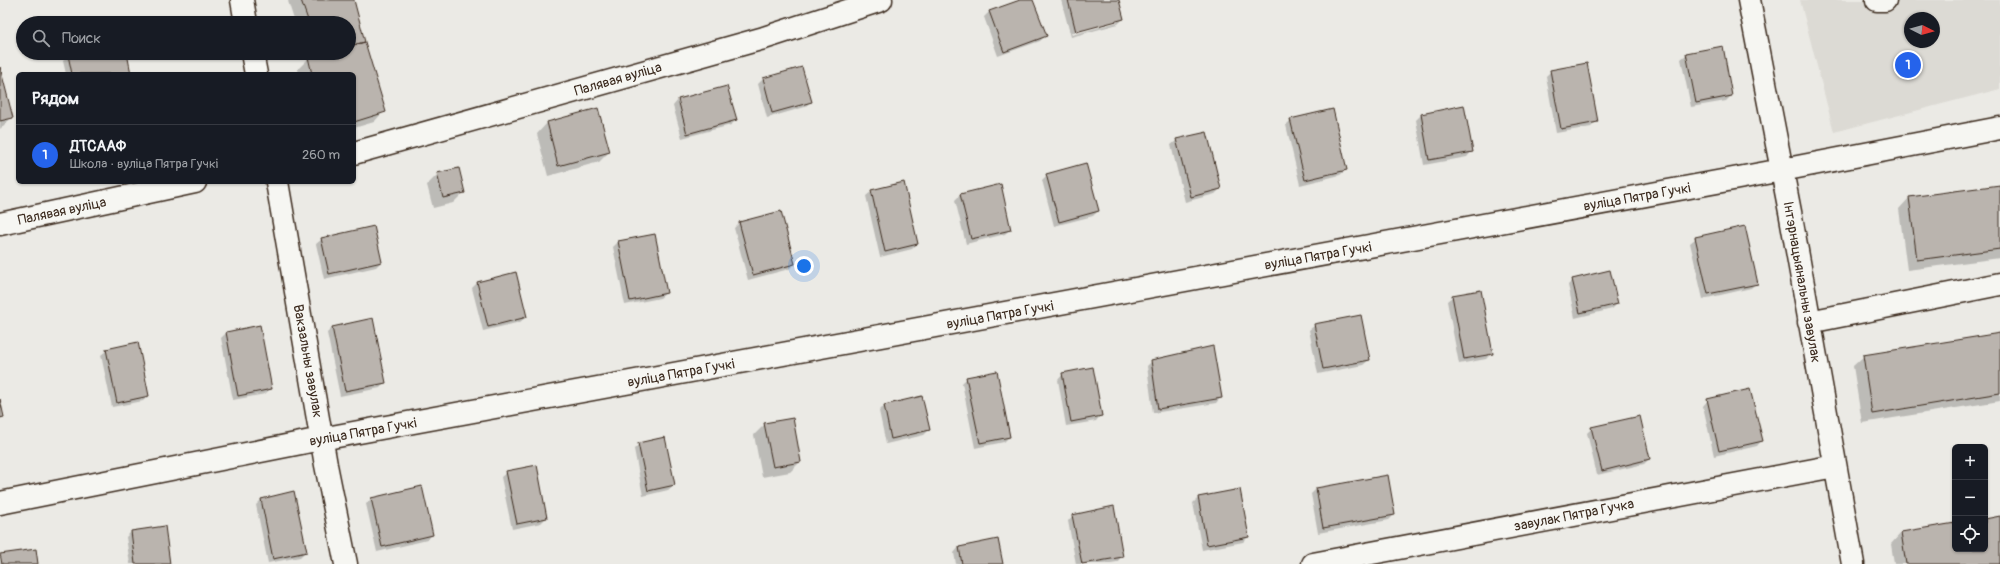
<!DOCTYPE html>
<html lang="ru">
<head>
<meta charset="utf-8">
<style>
  :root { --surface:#171b24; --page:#242831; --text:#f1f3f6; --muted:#9ea1a6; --line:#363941; --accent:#2563eb }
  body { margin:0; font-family:Pangolin,sans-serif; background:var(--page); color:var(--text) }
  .controls { position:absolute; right:12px; bottom:12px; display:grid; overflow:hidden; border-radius:6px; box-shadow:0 1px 3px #0004 }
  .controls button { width:36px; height:36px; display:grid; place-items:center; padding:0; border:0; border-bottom:1px solid var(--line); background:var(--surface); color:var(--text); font:20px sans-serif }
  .compass { position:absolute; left:1904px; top:12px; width:36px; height:36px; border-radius:50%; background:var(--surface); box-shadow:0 1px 3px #0004; rotate:96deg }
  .you { position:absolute; left:804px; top:266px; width:14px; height:14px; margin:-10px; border:3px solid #fff; border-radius:50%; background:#1a73e8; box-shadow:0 0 0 6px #1a73e833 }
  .badge { display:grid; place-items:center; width:26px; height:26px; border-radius:50%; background:var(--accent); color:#fff; font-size:13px; font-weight:700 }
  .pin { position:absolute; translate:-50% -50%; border:2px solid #fff; box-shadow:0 1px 4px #0006 }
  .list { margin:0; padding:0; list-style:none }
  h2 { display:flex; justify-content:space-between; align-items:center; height:52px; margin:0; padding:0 16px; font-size:17px }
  h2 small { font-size:13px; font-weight:400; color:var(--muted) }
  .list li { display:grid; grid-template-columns:26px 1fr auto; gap:12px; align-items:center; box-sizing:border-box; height:60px; padding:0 16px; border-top:1px solid var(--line) }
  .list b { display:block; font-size:15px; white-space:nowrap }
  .list p { margin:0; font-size:13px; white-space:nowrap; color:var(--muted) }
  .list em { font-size:13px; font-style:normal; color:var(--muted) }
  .icon { flex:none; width:22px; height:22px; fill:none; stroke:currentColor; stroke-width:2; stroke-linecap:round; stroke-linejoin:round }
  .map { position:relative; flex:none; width:2000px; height:564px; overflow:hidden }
  .search { position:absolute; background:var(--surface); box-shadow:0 1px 3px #0004; left:16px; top:16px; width:340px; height:44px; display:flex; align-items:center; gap:10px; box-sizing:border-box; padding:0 14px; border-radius:22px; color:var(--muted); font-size:15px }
  .panel { position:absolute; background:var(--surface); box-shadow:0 1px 3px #0004; left:16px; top:72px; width:340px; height:112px; border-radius:6px }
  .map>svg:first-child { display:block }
  .built { fill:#dcdad4; fill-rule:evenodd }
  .shadow { fill:#0003; fill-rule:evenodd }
  .building { fill:#bab4ae; stroke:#3b2a1e }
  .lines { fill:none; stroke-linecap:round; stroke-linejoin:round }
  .minor-casing { stroke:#3b2a1e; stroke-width:25 }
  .minor { stroke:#f6f6f2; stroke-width:22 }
  .labels { text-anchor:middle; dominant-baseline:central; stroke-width:3; stroke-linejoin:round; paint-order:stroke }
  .street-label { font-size:14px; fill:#3b2a1e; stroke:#f6f6f2 }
</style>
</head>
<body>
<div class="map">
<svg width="2000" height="564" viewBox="0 0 2000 564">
  <rect width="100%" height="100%" fill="#ebeae5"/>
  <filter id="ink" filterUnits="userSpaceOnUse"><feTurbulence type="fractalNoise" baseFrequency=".025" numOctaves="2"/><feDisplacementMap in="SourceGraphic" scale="8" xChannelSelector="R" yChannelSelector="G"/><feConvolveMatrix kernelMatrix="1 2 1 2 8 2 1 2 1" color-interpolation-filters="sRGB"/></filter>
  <g filter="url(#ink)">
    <!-- built -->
    <path class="built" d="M1800,0H2000V89L1834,132ZM1910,18H1934V42H1910Z"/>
    <!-- shadow -->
    <path class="shadow" d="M290,0H353L384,111L374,122L354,128V74H299L298,69L307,60L305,53H349V23H295L288,1Z
      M1022,0H1032L1045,36L1040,41L998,56L984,17L989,12Z
      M1061,0H1118L1123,19L1118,24L1071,37ZM1118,20V22L1072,35L1071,33Z
      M79,53H126L130,74H66L63,61L68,56Z
      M1687,54L1731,96L1726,101L1691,107L1681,59Z
      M0,71L11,118L0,129Z
      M1551,71L1596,122L1591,127L1556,133L1546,76Z
      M763,79L810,102L805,107L767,118L758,84Z
      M727,87L736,120L731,125L682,138L673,106L678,100Z
      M1464,106L1472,151L1467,157L1424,165L1416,120L1421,115Z
      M598,109L609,152L599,162L548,176L537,134L547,123Z
      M1291,120L1346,170L1340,175L1300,185L1286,125Z
      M1177,140L1220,189L1215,194L1185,202L1171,145Z
      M438,174L464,192L453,203L433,208L427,185Z
      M1047,175L1098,211L1093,216L1054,226L1042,180Z
      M2000,186V258L1907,270L1899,209L1909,198Z
      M872,191L917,244L912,249L880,257L866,196Z
      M960,195L1010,229L1005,234L966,244L955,200Z
      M780,212L794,264L789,269L748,280L734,228L739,223Z
      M654,235L666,293L660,298L625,305L613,247L618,242Z
      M1696,238L1756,283L1751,288L1703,299L1690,243Z
      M322,239L381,262L376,267L324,279L316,244Z
      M1573,280L1617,304L1612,309L1575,318L1568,285Z
      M477,283L526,317L520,322L483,331L472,288Z
      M1453,296L1492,353L1486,359L1459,364L1447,301Z
      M372,320L385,382L380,388L340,396L327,333L332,328Z
      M1315,325L1369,360L1363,365L1318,374L1309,330Z
      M226,333L270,389L265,394L233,400L221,338Z
      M2000,334V401L1862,423L1853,366L1864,356Z
      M107,350L148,396L143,401L112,407L101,355Z
      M1152,361L1221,397L1216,403L1153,413L1147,366Z
      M1063,374L1101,415L1096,421L1066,426L1058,380Z
      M967,378L1009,437L1004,442L975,448L962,383Z
      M922,397L929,430L924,435L886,444L879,411L884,406Z
      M1708,400L1762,440L1757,446L1714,456L1703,406Z
      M765,424L800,462L790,472L762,477L754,435Z
      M1592,428L1649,459L1644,464L1597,475L1587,433Z
      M639,444L674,485L668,490L643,496L634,449Z
      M507,472L546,518L541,523L512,529L501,477Z
      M1316,489L1394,515L1389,520L1318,533L1311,494Z
      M1239,490L1248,537L1243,542L1202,550L1193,503L1198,498Z
      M294,493L306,551L300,557L268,563L256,505L261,500Z
      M371,499L432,535L427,540L377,552L366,504Z
      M1073,515L1122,556L1117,562L1105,564H1076L1068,521Z
      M2000,517V564H1894L1891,544L1901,533L1955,524V549H1985V520Z
      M131,532L169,564H130L126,537Z
      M959,547L1002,564H956L954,553Z
      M1,555L37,564H0Z"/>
    <!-- building -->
    <path class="building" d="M301,0H354L365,42L349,46V23H309Z
      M1020,0H1033L1047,36L1004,52L989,11Z
      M1068,0H1119L1124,19L1076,32Z
      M365,42L386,112L354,122V74H312L308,57L324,53H349V46Z
      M1723,46L1732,96L1696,103L1686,53Z
      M75,53H127L131,74H72L68,55Z
      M1587,63L1598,122L1561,129L1550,70Z
      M0,67L13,118L0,121Z
      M802,67L812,102L772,113L763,78Z
      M727,86L737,120L687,134L678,99Z
      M1464,105L1473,152L1429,160L1421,114Z
      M598,108L610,152L558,166L547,122Z
      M1333,109L1347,170L1305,180L1290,119Z
      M1207,132L1221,189L1191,197L1176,139Z
      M1086,163L1099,211L1059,222L1046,174Z
      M459,168L465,193L443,198L437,173Z
      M904,182L918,244L885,252L871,190Z
      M1001,184L1011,230L971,239L960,194Z
      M2000,185V249L1917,260L1909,197Z
      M781,211L795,264L753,275L739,222Z
      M374,226L382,262L329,274L321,238Z
      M1745,226L1758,284L1708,294L1695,237Z
      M655,234L667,293L630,301L618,241Z
      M1610,270L1618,304L1580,313L1572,279Z
      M516,272L527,317L488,327L477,282Z
      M1481,290L1493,354L1464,359L1452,295Z
      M1361,315L1370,360L1323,369L1314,324Z
      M373,318L386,383L345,391L332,327Z
      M260,325L272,389L238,396L226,332Z
      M2000,333V393L1872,414L1863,355Z
      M138,342L149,396L117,403L106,349Z
      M1213,346L1222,398L1158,409L1151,360Z
      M1093,367L1102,416L1071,422L1062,373Z
      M997,371L1010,437L980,443L966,377Z
      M1750,389L1763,441L1719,451L1707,399Z
      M922,396L930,430L891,439L884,405Z
      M0,399L4,417L0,418Z
      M1640,416L1650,459L1602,471L1591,427Z
      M793,418L801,462L773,467L764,423Z
      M665,437L675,485L648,491L638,443Z
      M537,465L547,518L517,524L506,471Z
      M1388,475L1395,515L1323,528L1316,488Z
      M422,486L433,535L382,547L371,498Z
      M1240,489L1249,537L1207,545L1198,497Z
      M294,491L307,552L273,559L261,499Z
      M1114,506L1123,557L1082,564L1072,515Z
      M2000,516V564H1906L1901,532L1955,523V549H1985V519Z
      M165,526L170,564H135L131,531Z
      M998,539L1003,564H962L959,547Z
      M36,549L38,564H2L0,554Z"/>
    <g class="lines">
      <defs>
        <path id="minor" d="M242,0L246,23
          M1749,0L1791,217L1853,564
          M1877,0H1885
          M252,53L256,74
          M354,153L764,38L881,0
          M277,182L326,465L346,564
          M0,224L195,182
          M1809,322L2000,284
          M0,503L321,439L1782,170L2000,128
          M1313,564L1835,466"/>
      </defs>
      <!-- minor casing -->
      <use href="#minor" class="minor-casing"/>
      <!-- minor -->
      <use href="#minor" class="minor"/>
    </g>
  </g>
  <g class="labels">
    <!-- street labels -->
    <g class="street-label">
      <text transform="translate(618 79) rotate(-16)">Палявая вуліца</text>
      <text transform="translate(1637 197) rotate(-10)">вуліца Пятра Гучкі</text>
      <text transform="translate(62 211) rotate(-12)">Палявая вуліца</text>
      <text transform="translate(1318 256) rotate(-10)">вуліца Пятра Гучкі</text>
      <text transform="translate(1802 282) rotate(80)">Інтэрнацыянальны завулак</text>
      <text transform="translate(1000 315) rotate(-10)">вуліца Пятра Гучкі</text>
      <text transform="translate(308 361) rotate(80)">Вакзальны завулак</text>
      <text transform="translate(681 373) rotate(-10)">вуліца Пятра Гучкі</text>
      <text transform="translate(363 432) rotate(-10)">вуліца Пятра Гучкі</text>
      <text transform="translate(1574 515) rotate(-11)">завулак Пятра Гучка</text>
    </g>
  </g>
</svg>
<div class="controls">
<button>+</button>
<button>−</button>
<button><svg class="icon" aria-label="locate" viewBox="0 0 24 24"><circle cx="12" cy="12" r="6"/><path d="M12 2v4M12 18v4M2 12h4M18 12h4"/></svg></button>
</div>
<svg class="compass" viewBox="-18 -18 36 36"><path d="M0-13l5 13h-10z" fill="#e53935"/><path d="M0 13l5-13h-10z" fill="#9ea1a6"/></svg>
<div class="you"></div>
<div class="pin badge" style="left:1908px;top:65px">1</div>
<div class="search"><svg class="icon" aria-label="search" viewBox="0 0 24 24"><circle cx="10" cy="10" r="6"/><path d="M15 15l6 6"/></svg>Поиск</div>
<section class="panel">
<h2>Рядом<small></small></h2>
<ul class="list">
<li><span class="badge">1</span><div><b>ДТСААФ</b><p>Школа · вуліца Пятра Гучкі</p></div><em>260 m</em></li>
</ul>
</section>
</div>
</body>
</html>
